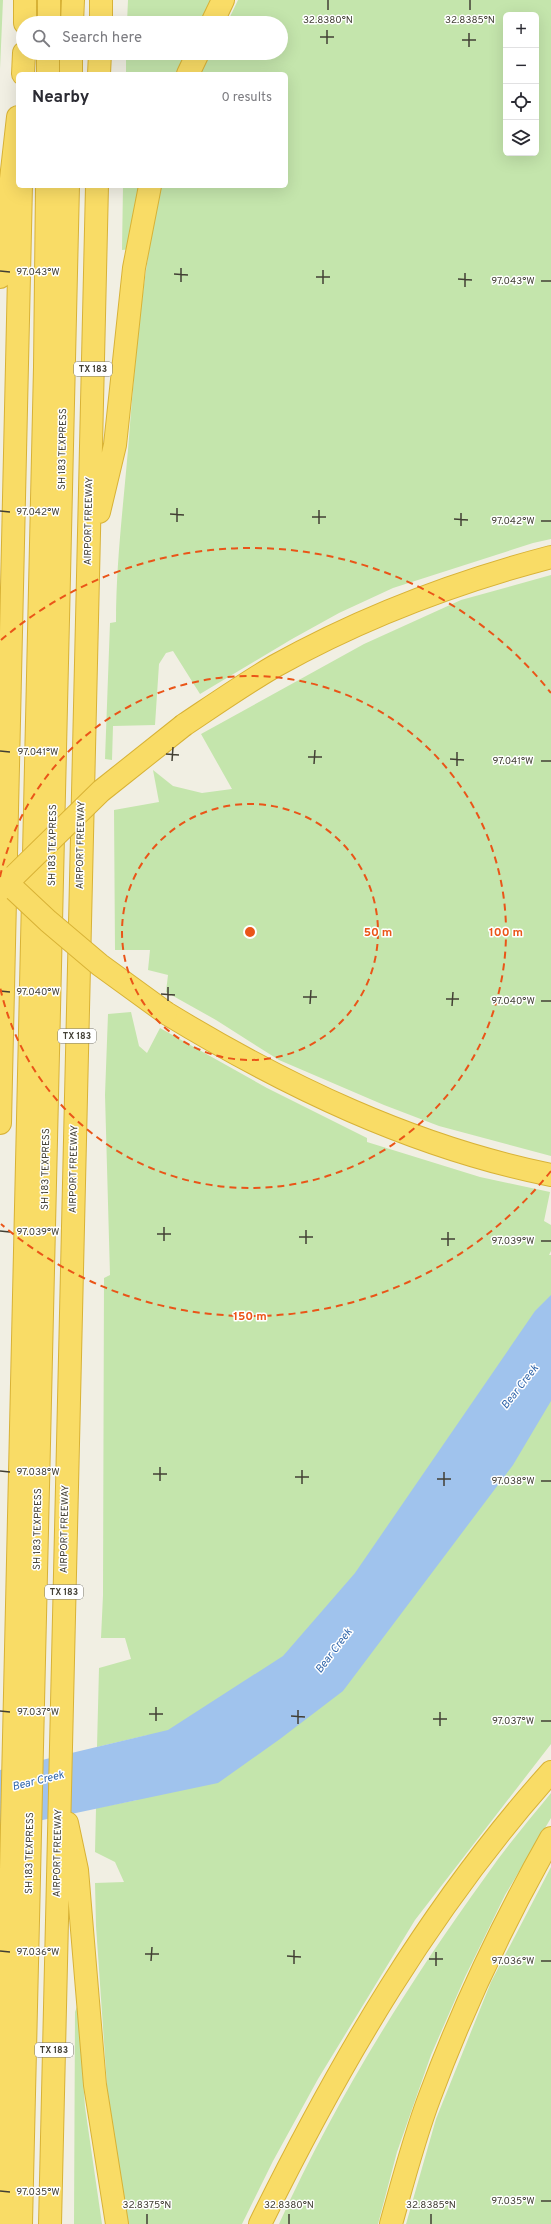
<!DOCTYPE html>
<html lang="en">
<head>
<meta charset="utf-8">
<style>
  :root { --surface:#fff; --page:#f2f2f3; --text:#2b2b33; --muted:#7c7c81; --line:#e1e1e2 }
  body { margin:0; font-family:Overpass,sans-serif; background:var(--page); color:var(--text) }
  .controls { position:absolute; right:12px; top:12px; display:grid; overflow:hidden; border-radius:6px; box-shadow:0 4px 16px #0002 }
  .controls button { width:36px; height:36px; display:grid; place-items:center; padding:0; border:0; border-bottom:1px solid var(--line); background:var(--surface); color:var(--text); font:20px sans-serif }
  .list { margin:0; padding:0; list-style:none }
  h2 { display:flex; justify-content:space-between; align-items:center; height:52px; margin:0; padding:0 16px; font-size:17px }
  h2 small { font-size:13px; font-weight:400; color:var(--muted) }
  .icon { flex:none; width:22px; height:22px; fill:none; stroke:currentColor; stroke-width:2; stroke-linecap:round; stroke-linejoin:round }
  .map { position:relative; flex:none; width:551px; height:2224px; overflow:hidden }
  .search { position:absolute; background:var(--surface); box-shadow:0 4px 16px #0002; left:16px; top:16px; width:272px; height:44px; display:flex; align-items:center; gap:10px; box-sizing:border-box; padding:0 14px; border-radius:22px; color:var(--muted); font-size:15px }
  .panel { position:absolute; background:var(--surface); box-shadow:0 4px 16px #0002; left:16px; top:72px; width:272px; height:116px; border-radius:6px }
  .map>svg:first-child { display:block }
  .green { fill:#c4e5ac; fill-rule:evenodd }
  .water { fill:#a0c3ed }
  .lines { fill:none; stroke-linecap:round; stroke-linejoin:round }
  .motorway-casing { stroke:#d8b236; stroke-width:24 }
  .motorway { stroke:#f9dc66; stroke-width:22 }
  .motorway-bridge-casing { stroke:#d8b236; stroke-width:24; stroke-linecap:butt }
  .motorway-bridge { stroke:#f9dc66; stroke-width:22 }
  .ticks { fill:none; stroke:#423f34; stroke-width:1.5 }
  .ring { fill:none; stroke:#ea5518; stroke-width:2; stroke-dasharray:7 5 }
  .labels { text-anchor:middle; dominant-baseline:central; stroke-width:3; stroke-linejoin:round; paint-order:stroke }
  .shield { fill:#fff; stroke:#7b7971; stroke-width:1 }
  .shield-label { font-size:9px; font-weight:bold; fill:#423f34 }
  .street-label { font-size:10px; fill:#423f34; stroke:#fff }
  .water-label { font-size:11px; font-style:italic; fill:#3166aa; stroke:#fff }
  .ticks-label { font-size:10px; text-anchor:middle; fill:#423f34; stroke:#fff; stroke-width:3; stroke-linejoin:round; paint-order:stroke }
  .centre { fill:#ea5518; stroke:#fff; stroke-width:2 }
  .ring-label { font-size:12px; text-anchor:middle; font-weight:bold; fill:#ea5518; stroke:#fff; stroke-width:3; stroke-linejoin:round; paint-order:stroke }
</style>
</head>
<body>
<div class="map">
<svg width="551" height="2224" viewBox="0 0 551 2224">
  <rect width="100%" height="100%" fill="#f1efe3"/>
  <!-- green -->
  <path class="green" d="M0,0H3L0,69Z
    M128,0H215L203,23H127Z
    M238,0H551V539L533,543L393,588L339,613L292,639L200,694L173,651L166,653L159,664L155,725L113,726L112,760L105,759L110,623L116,622C116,564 123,508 128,450C135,361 142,273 161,186H286V74H201L211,53H281V23H227ZM506,15H536V153H506Z
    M126,53H188L178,74H126Z
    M123,186H141L131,249L122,250Z
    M551,575V1156L439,1126L384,1105L279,1060L216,1020L166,992L168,975L148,970L150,950H115L114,810L159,802L153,770L173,786L202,793L232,789L201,734L364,644L461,600Z
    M131,1012L139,1046L147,1053L160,1028L267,1088L367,1138V1142L480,1177L550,1192L544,1221L551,1225V1251L549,1255H551V1744L415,1920L318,2079L273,2161L242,2224H126L108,2100L96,1926L95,1883L124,1882L115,1862L95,1852L96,1808L137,1800L148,1735L97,1747L99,1668L131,1659L125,1638H101L103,1595L104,1278L110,1275L105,1095L108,1014Z
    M551,1793V1818L505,1895L465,1977L431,2055L397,2152L378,2224H279C335,2101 407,1985 486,1876C506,1847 529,1820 551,1793Z
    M551,1867V2224H406L436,2119L491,1982Z
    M78,2004L85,2107L102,2224H74L75,2012Z"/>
  <!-- water -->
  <path class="water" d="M551,1295V1401L513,1465L343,1691L280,1739L218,1783L0,1829V1770L168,1730L283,1656L355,1573L535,1311Z"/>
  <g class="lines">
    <defs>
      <path id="motorway" d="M25,23V0
        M49,23V0
        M72,23L73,0
        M101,23V0
        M212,23L223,0
        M23,74L24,53
        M48,74V53
        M71,74V53
        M99,74L100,53
        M188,74L198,53
        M0,277L18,117
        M99,512L115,445L134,268L150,186
        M184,725C214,705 244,684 275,666C361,618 456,582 551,557
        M166,1013C286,1086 413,1147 551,1175
        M0,1123L21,186
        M67,1823L77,1870L95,2085L117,2224
        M3,2224L45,367L47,186
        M21,2224L68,186
        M50,2224L97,186
        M260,2224C340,2062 430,1907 551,1772
        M391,2224C403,2181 414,2138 430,2096C463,2007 504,1921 551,1838"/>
    </defs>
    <!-- motorway casing -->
    <use href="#motorway" class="motorway-casing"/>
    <!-- motorway -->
    <use href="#motorway" class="motorway"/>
    <defs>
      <path id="motorway-bridge" d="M0,876L48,921L100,965L166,1013
        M0,890L101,791L184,725"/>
    </defs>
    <!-- motorway-bridge casing -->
    <use href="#motorway-bridge" class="motorway-bridge-casing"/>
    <!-- motorway-bridge -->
    <use href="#motorway-bridge" class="motorway-bridge"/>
  </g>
  <!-- ticks -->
  <path class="ticks" d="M328,10V0M470,10V0M320,37H334M462,40H476M327,44V30M469,47V33M0,271L10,272M174,274L188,275M316,277H330M458,279L472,280M541,281H551M181,282V268M323,284V270M465,287V273M0,511L10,512M170,514L184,515M312,517H326M454,519L468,520M541,521H551M177,522V508M319,524V510M461,526V513M0,751L10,752M166,754L179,755M308,757H322M450,759L464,760M172,761L173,747M541,761H551M314,764L315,750M457,766V752M0,991L10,992M161,994L175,995M303,997H317M446,999H459M168,1001V987M541,1001H551M310,1004L311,990M452,1006L453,992M0,1231L10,1232M157,1234H171M299,1237H313M441,1239H455M164,1241V1227M541,1241H551M306,1244V1230M448,1246V1232M0,1471L10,1472M153,1474H167M295,1477H309M437,1479H451M160,1481V1467M541,1481H551M302,1484V1470M444,1486V1472M0,1711L10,1712M149,1714H163M291,1716L305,1717M433,1719H447M156,1721V1707M541,1721H551M298,1724V1710M440,1726V1712M0,1951L10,1952M145,1954H159M287,1956L301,1957M429,1959H443M151,1961L152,1947M541,1961H551M294,1964V1950M436,1966V1952M0,2191L10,2192M541,2201H551M147,2224V2214M289,2224V2214M431,2224V2214"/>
  <!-- distance rings -->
  <g class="ring">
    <circle cx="250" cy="932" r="128"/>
    <path d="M0 877A256 256 0 1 1 0 987"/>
    <path d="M551 1171A384 384 0 0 1 1 1224M1 640A384 384 0 0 1 551 693"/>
  </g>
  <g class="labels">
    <!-- shield labels -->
    <g class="shield">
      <rect x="74" y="362" width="38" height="14" rx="3"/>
      <rect x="58" y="1029" width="38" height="14" rx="3"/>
      <rect x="45" y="1585" width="38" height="14" rx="3"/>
      <rect x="35" y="2043" width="38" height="14" rx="3"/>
    </g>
    <g class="shield-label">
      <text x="93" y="369">TX 183</text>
      <text x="77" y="1036">TX 183</text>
      <text x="64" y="1592">TX 183</text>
      <text x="54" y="2050">TX 183</text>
    </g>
    <!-- street labels -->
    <g class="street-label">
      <text transform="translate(63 449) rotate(-89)">SH 183 TEXPRESS</text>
      <text transform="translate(89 521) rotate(-89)">AIRPORT FREEWAY</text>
      <text transform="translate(53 845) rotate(-89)">SH 183 TEXPRESS</text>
      <text transform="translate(81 845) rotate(-89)">AIRPORT FREEWAY</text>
      <text transform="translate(46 1169) rotate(-89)">SH 183 TEXPRESS</text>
      <text transform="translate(74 1169) rotate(-89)">AIRPORT FREEWAY</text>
      <text transform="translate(38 1529) rotate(-89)">SH 183 TEXPRESS</text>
      <text transform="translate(65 1529) rotate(-89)">AIRPORT FREEWAY</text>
      <text transform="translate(30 1853) rotate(-89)">SH 183 TEXPRESS</text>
      <text transform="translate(58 1853) rotate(-89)">AIRPORT FREEWAY</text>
    </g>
    <!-- water labels -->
    <g class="water-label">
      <text transform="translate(520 1387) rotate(-52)">Bear Creek</text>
      <text transform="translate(334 1651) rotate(-53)">Bear Creek</text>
      <text transform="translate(38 1781) rotate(-14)">Bear Creek</text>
    </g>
  </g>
  <g class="ticks-label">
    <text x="328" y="23">32.8380°N</text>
    <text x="470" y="23">32.8385°N</text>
    <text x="38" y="275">97.043°W</text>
    <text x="513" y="284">97.043°W</text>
    <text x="38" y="515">97.042°W</text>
    <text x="513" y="524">97.042°W</text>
    <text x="38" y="755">97.041°W</text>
    <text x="513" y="764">97.041°W</text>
    <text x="38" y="995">97.040°W</text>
    <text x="513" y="1004">97.040°W</text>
    <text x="38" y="1235">97.039°W</text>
    <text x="513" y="1244">97.039°W</text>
    <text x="38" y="1475">97.038°W</text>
    <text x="513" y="1484">97.038°W</text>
    <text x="38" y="1715">97.037°W</text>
    <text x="513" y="1724">97.037°W</text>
    <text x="38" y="1955">97.036°W</text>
    <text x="513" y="1964">97.036°W</text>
    <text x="38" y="2195">97.035°W</text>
    <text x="513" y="2204">97.035°W</text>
    <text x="147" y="2208">32.8375°N</text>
    <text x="289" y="2208">32.8380°N</text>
    <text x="431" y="2208">32.8385°N</text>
  </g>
  <circle cx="250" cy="932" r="6" class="centre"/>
  <g class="ring-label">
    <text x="378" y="936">50 m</text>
    <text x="506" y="936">100 m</text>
    <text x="250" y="1320">150 m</text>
  </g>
</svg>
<div class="controls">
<button>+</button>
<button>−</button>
<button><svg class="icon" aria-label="locate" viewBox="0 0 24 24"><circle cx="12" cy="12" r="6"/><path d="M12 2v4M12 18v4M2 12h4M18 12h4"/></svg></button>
<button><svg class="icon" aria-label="layers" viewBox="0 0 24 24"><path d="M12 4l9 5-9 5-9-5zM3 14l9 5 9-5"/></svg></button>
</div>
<div class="search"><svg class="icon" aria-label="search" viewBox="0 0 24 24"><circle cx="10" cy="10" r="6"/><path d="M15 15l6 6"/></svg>Search here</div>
<section class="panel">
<h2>Nearby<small>0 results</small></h2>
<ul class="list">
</ul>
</section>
</div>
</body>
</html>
